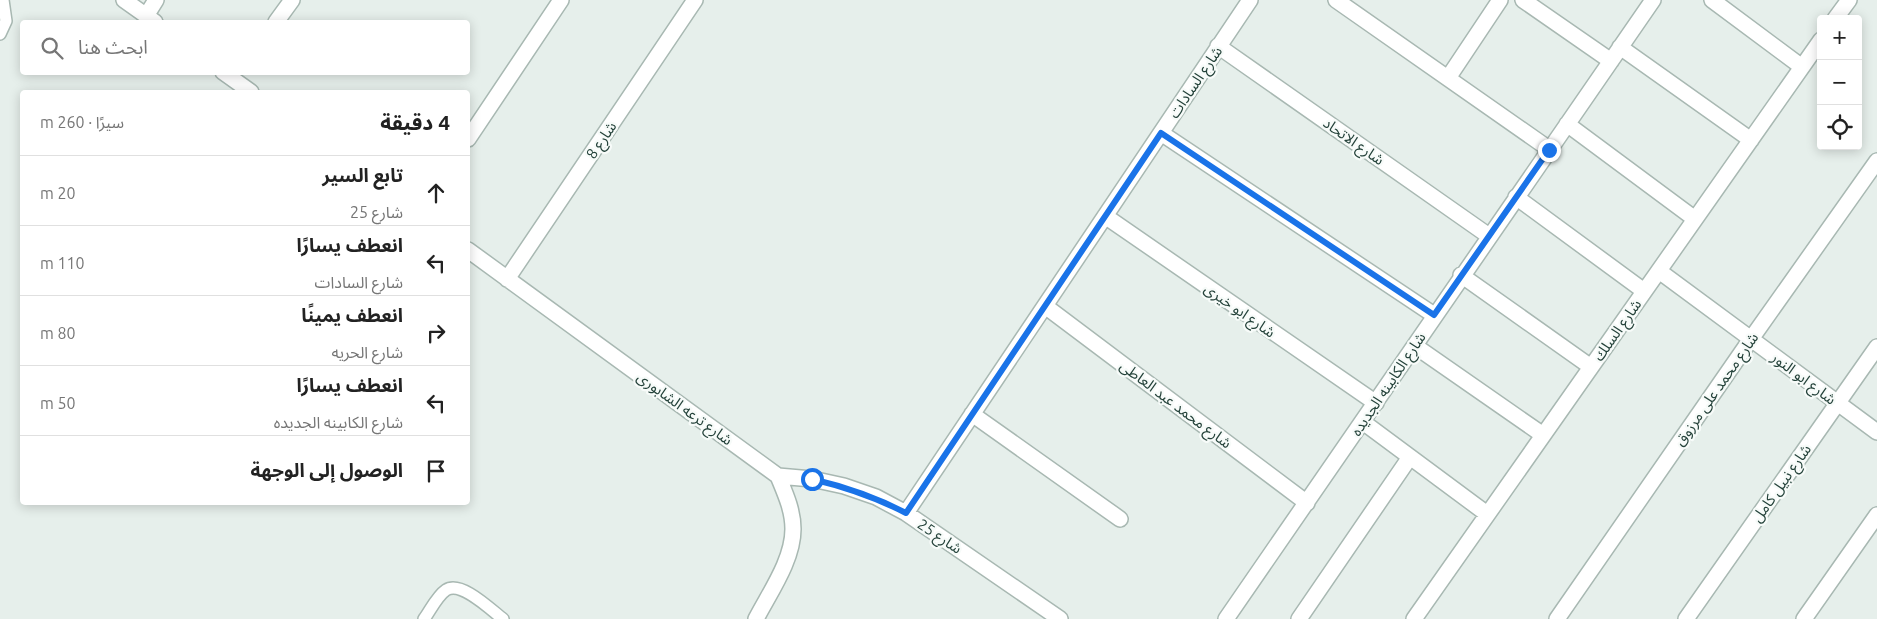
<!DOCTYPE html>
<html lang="ar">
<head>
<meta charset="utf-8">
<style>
  :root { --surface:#fff; --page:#f2f2f2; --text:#222; --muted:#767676; --line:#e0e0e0 }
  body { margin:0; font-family:Ubuntu,"Noto Sans Arabic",sans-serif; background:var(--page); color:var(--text); direction:rtl }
  .controls { position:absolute; right:15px; top:15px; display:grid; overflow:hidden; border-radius:5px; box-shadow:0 2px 12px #0003 }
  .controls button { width:45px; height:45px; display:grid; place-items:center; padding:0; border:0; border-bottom:1px solid var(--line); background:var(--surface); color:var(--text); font:25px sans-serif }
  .stop { position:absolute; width:15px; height:15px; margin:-11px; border:4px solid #1a73e8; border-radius:50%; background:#fff }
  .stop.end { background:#1a73e8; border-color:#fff; box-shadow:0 1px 5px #0008 }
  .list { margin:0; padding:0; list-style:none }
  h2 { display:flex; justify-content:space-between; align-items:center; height:65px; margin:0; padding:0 20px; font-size:21px }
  h2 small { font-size:16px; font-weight:400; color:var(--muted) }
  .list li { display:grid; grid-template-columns:32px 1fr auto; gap:15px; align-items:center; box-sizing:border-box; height:70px; padding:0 20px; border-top:1px solid var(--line) }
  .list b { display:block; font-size:19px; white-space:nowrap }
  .list p { margin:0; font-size:16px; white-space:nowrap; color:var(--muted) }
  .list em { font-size:16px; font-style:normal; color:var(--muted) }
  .icon { flex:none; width:28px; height:28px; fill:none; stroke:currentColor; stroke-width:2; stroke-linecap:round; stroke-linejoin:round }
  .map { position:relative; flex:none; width:1877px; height:619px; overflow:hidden; direction:ltr }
  .search { position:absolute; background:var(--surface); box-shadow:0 2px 12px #0003; left:20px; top:20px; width:450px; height:55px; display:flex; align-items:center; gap:12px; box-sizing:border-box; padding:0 18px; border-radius:5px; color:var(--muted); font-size:19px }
  .panel { position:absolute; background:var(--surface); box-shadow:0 2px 12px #0003; left:20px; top:90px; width:450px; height:415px; border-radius:5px; direction:rtl }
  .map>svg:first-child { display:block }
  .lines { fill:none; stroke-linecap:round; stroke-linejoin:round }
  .service-casing { stroke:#a8b8b2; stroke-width:14 }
  .minor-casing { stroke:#a8b8b2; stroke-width:18 }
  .service { stroke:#fff; stroke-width:11 }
  .minor { stroke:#fff; stroke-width:15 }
  .route { stroke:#1a73e8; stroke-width:6 }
  .labels { text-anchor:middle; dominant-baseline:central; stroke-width:4.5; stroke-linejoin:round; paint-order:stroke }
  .street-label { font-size:15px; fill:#24423a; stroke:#f7fbf9 }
</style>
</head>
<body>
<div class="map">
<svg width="1877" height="619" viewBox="0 0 1877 619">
  <rect width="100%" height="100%" fill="#e6efeb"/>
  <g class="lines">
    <defs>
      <path id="service" d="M0,34L6,21L3,0
        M424,619C430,611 437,596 446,590C461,580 491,610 503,619"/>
      <path id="minor" d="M124,0L155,22
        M1336,0L1549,149
        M1523,0L1611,61
        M1712,0L1802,67
        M146,16L156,0
        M1835,19L1849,0
        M276,22L292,0
        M1218,46L1489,236
        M1620,47L1751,140
        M223,72L251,92
        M1448,78L1500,0
        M1567,124L1695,219
        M1161,133L1434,315
        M468,139L561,0
        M1516,197L1644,291
        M1105,216L1376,403
        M468,250L778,476C785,493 793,510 793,529C793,560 770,592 756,619
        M1659,271L1877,432
        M1461,275L1591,367
        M507,279L695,0
        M1045,306L1307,503
        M1415,346L1543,435
        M972,414L1120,519
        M1363,422L1487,514
        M778,476L812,479L844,486L876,497L906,513L1060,619
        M906,513L1250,0
        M1226,619L1653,0
        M1299,619L1410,457
        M1414,619L1821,40
        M1557,619L1751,339L1877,161
        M1686,619L1877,347
        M1804,619L1877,515"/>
    </defs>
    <!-- service casing -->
    <use href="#service" class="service-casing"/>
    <!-- minor casing -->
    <use href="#minor" class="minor-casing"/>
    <!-- service -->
    <use href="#service" class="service"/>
    <!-- minor -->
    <use href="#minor" class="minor"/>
  </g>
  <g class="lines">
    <!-- route -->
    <path class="route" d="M812,479C846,487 875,497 906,513L1161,133L1434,315L1549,150"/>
  </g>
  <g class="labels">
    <!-- street labels -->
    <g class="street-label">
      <text transform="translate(1195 82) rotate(-56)">شارع السادات</text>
      <text transform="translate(601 140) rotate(-56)">شارع 8</text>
      <text transform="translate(1354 141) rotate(35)">شارع الاتحاد</text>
      <text transform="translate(1240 310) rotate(35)">شارع ابو خيرى</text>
      <text transform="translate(1617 330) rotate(-55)">شارع السلك</text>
      <text transform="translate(1804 378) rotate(37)">شارع ابو النور</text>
      <text transform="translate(1388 384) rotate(-56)">شارع الكابينه الجديده</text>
      <text transform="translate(1716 389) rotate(-55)">شارع محمد على مرزوق</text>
      <text transform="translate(1176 404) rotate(37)">شارع محمد عبد العاطى</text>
      <text transform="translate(685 408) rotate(36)">شارع ترعه الشابورى</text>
      <text transform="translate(1781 483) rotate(-55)">شارع نبيل كامل</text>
      <text transform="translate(940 536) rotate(34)">شارع 25</text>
    </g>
  </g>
</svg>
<div class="controls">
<button>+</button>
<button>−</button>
<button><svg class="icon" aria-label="locate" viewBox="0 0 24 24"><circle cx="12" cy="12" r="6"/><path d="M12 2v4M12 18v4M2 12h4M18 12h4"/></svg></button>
</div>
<div class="stop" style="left:812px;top:479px"></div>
<div class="stop end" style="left:1549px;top:150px"></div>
<div class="search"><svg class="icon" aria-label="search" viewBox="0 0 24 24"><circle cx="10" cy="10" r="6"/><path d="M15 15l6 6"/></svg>ابحث هنا</div>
<section class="panel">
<h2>4 دقيقة<small>سيرًا · 260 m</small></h2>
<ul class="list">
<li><svg class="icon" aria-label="ahead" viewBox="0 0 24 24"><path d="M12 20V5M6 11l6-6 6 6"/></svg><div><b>تابع السير</b><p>شارع 25</p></div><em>20 m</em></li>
<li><svg class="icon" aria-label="left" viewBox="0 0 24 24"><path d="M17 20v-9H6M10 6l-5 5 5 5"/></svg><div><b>انعطف يسارًا</b><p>شارع السادات</p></div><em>110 m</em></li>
<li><svg class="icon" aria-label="right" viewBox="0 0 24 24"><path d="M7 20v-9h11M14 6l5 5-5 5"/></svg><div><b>انعطف يمينًا</b><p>شارع الحريه</p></div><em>80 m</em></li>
<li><svg class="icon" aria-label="left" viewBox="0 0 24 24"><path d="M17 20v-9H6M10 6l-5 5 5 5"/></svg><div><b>انعطف يسارًا</b><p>شارع الكابينه الجديده</p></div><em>50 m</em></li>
<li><svg class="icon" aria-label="arrive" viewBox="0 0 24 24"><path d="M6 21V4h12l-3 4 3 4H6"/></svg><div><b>الوصول إلى الوجهة</b></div></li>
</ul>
</section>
</div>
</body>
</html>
